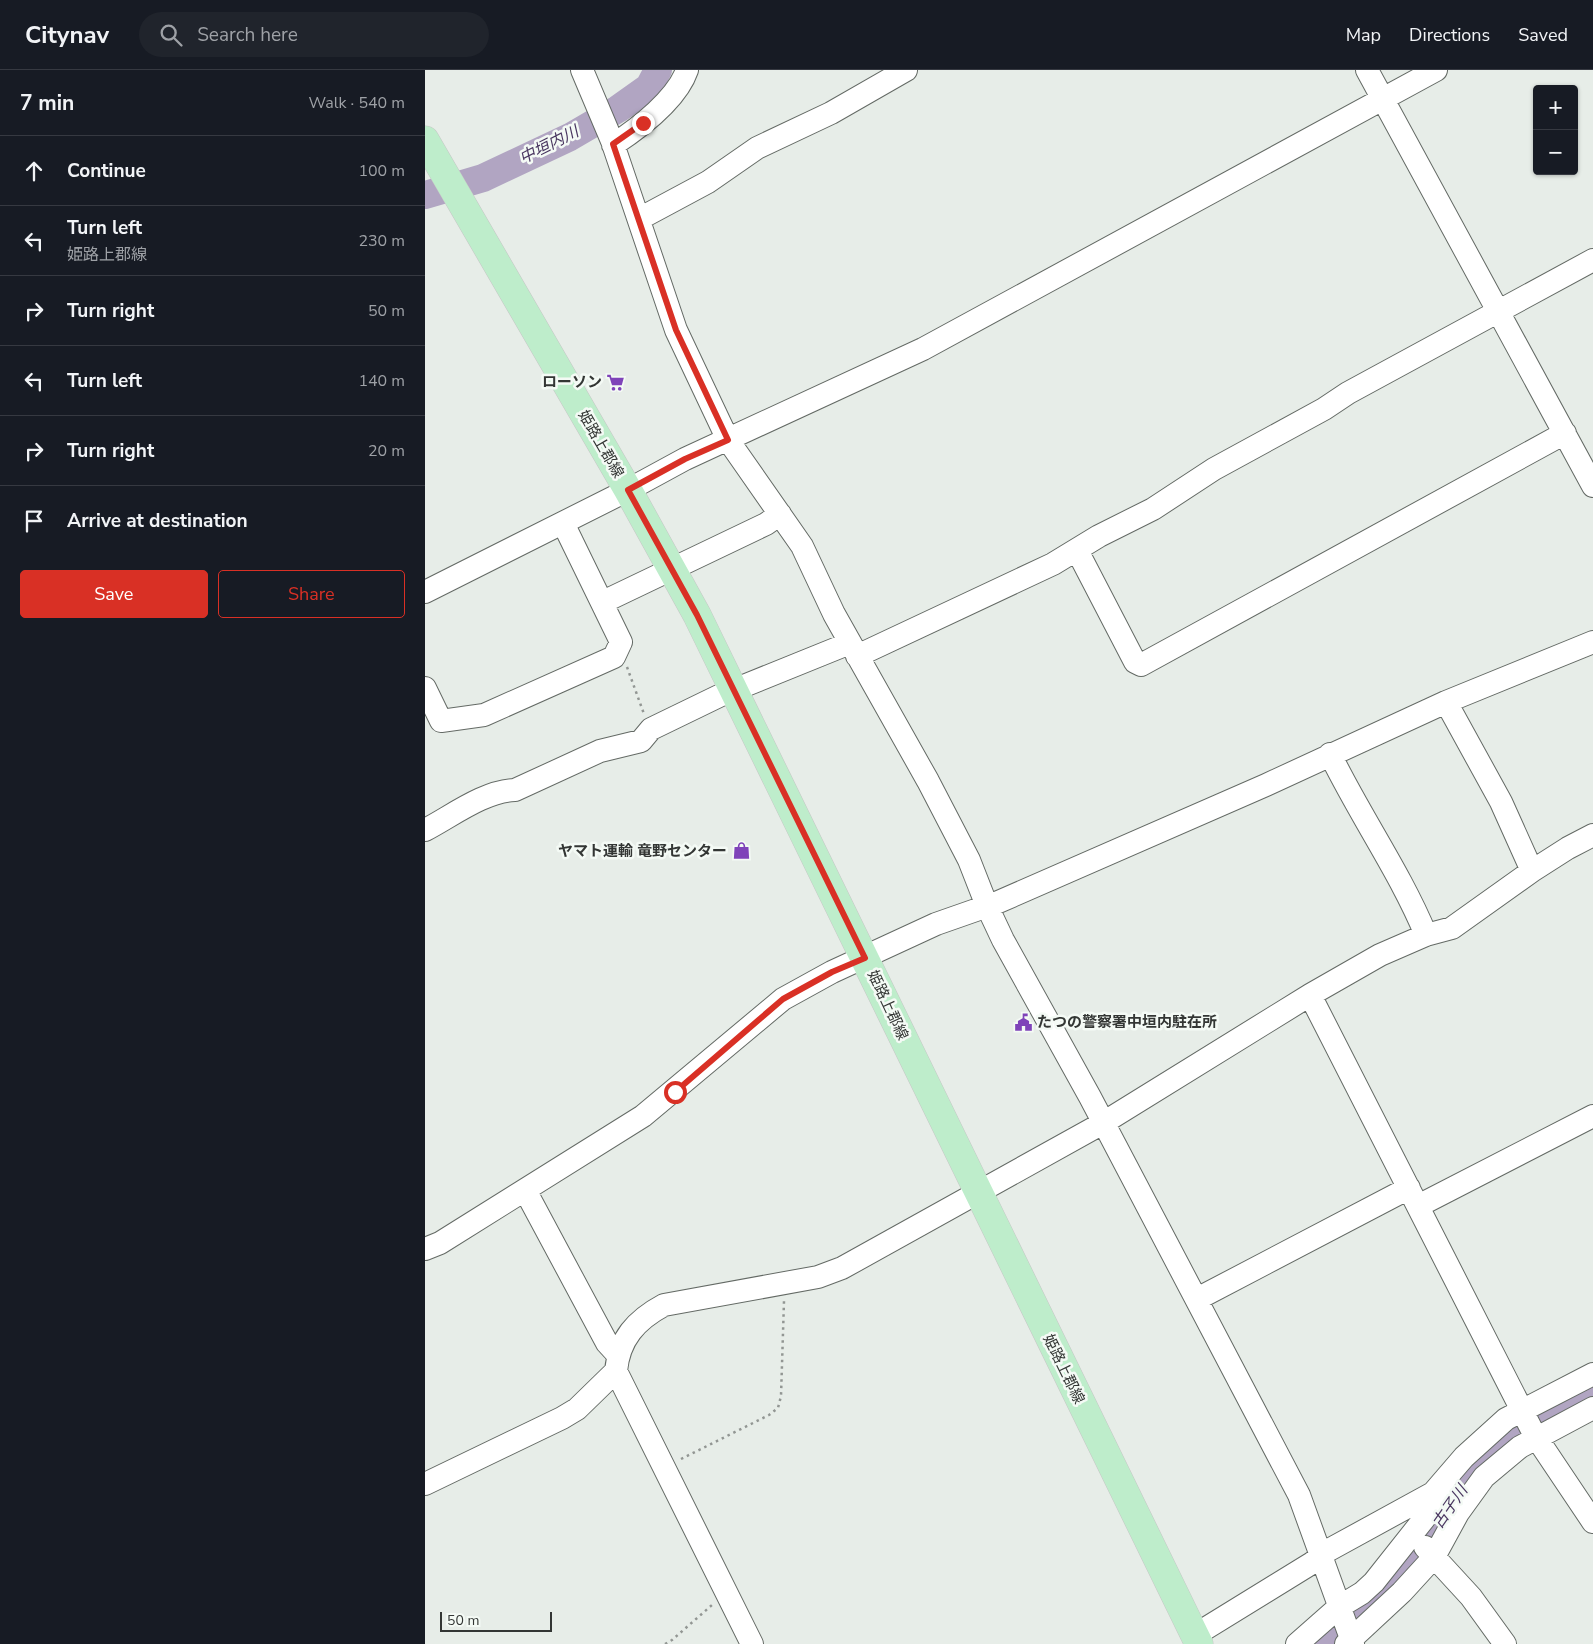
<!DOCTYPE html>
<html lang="en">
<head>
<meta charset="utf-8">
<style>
  :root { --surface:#171b24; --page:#20242c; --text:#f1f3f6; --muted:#9ea1a6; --line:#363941; --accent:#d93025 }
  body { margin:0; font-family:"Nunito Sans","Noto Sans JP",sans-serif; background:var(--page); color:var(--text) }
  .controls { position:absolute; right:15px; top:15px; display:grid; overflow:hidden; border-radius:5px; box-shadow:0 1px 4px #0004 }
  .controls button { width:45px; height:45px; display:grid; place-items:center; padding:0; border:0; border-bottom:1px solid var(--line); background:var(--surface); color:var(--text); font:25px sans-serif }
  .scale { position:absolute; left:15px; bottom:12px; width:112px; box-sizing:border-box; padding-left:5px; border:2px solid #333634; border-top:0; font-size:14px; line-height:18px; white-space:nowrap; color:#333634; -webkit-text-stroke:4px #f4faf5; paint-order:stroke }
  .stop { position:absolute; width:15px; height:15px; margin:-11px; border:4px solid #d93025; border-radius:50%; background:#fff }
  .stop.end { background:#d93025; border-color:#fff; box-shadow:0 1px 5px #0008 }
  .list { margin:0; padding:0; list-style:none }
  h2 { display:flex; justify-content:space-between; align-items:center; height:65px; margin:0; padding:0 20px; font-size:21px }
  h2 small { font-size:16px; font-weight:400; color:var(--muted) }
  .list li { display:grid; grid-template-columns:32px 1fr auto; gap:15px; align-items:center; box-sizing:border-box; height:70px; padding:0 20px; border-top:1px solid var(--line) }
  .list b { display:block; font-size:19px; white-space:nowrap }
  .list p { margin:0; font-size:16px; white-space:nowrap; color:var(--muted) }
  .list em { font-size:16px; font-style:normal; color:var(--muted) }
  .actions { display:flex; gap:10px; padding:15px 20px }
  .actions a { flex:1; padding:11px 0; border:1px solid var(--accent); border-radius:5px; text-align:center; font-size:18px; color:var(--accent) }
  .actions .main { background:var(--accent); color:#fff }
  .icon { flex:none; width:28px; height:28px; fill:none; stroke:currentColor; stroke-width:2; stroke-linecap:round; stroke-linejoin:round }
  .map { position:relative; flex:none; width:1168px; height:1574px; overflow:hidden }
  header { display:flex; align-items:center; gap:30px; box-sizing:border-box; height:70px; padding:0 25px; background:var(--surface); border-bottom:1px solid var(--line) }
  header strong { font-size:24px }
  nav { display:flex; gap:28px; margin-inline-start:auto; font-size:18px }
  .search { width:350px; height:45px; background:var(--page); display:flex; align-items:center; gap:12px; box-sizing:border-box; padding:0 18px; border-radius:28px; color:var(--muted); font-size:19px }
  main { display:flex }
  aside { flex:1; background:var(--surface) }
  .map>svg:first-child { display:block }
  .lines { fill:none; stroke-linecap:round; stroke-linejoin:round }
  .river { stroke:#b1a5c2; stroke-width:28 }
  .minor-casing { stroke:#646a65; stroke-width:24 }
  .major-casing { stroke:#c6c7c6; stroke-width:29 }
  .path { stroke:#929693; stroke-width:2.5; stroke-dasharray:2.5 4; stroke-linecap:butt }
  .minor { stroke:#fff; stroke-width:22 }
  .major { stroke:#beedcb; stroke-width:28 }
  .route { stroke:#d93025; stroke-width:6 }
  .labels { text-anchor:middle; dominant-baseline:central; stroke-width:5; stroke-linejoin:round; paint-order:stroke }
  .poi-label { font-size:15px; font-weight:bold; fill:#333634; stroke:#f4faf5; text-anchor:end }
  .street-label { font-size:15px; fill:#333634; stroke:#f4faf5 }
  .water-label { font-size:16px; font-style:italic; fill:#493660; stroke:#f4faf5 }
</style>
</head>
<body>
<header>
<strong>Citynav</strong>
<div class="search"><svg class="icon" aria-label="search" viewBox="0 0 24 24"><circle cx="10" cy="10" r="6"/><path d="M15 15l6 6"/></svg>Search here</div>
<nav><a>Map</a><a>Directions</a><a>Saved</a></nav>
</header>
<main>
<aside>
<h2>7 min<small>Walk · 540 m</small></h2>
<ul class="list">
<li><svg class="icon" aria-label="ahead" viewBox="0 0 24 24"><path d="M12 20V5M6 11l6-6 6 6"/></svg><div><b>Continue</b></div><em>100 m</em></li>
<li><svg class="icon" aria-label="left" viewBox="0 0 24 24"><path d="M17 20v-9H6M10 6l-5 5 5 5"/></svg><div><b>Turn left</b><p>姫路上郡線</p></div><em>230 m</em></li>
<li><svg class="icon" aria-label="right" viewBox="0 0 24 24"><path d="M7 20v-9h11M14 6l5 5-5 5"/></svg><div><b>Turn right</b></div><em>50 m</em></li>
<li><svg class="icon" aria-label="left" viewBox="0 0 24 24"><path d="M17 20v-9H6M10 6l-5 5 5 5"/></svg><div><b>Turn left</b></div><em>140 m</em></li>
<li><svg class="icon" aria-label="right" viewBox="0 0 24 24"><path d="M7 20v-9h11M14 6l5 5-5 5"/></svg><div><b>Turn right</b></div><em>20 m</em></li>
<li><svg class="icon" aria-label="arrive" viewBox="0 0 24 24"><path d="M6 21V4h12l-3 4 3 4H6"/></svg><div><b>Arrive at destination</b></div></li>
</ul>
<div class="actions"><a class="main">Save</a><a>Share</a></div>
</aside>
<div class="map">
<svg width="1168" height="1574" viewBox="0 0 1168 1574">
  <rect width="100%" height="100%" fill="#e7ede8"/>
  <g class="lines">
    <!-- river -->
    <path class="river" d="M0,125L58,108L145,67L193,39L224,17L233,0
      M900,1574L957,1523L990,1487L1064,1382L1097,1359L1168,1324"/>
    <defs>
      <path id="minor" d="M157,0L187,71L251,260L303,370L377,476L409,544L503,711L544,790L562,836L578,870L665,1027L874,1425L928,1574
        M942,0L1168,416
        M188,75C214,58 252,29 262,0
        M214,149L283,112L332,78L406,43L481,0
        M649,483L656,488L710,592L716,595L1140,363
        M0,522L203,420L260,389L498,279L1011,0
        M178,532L341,454L355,444
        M432,586L628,494L674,466L728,439L789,399L899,339L923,323L1168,190
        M0,618L16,651L59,645L189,587L196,572L138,453
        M1021,632L1076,732L1107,801
        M905,684C935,746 975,802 1001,865
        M0,760C27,746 59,721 90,720L175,681L216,671L226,659L294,626L425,573
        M885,925L1109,1364L1168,1452
        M100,1120L182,1273L193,1285
        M993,1136L1168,1046
        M0,1179L15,1173L218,1046L358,929L407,902L511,854L571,833L841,715L1021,632L1168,572
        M772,1229L984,1118
        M0,1414L137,1348L152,1339L191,1301
        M1000,1477L1046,1527L1080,1574
        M770,1565L887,1493L902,1481L1008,1423L1039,1387L1081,1349L1168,1304
        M327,1574L191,1301C194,1269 211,1250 239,1235L393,1207L417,1198L678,1053L885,925L955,885L1001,865L1027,858L1107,801L1143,778L1168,765
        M872,1574L914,1537L937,1523L949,1512L1014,1430L1020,1420
        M921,1574L977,1522L1009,1487L1033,1443L1059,1407L1095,1377L1168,1338"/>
      <path id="major" d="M0,70L203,420L272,545L774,1574"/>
    </defs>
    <!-- minor casing -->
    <use href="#minor" class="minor-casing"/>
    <!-- major casing -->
    <use href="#major" class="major-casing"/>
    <!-- path -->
    <path class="path" d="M202,597L219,644
      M256,1389L344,1345L353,1338L356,1326L359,1231
      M240,1574L247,1570L287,1535"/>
    <!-- minor -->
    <use href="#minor" class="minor"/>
    <!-- major -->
    <use href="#major" class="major"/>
  </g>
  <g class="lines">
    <!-- route -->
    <path class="route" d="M218,53L188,74L251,260L303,370L260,389L203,420L272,545L440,888L407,902L358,929L250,1022"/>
  </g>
  <!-- icons -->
  <defs>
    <symbol id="supermarket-bare" viewBox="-9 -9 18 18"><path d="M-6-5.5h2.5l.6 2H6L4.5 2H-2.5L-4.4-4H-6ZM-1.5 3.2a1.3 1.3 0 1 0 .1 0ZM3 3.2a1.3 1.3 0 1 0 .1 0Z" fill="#7f43b9" stroke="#f4faf5" stroke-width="2.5" paint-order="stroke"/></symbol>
    <symbol id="shop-bare" viewBox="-9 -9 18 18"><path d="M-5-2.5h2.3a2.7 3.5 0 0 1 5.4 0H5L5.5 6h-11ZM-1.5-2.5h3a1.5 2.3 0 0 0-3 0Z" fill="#7f43b9" stroke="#f4faf5" stroke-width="2.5" paint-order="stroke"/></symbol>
    <symbol id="civic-bare" viewBox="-9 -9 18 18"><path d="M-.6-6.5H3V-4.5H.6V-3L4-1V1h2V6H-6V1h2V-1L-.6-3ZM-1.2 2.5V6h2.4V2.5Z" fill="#7f43b9" stroke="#f4faf5" stroke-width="2.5" paint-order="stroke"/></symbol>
  </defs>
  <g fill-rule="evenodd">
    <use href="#supermarket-bare" x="178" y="300" width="25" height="25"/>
    <use href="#shop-bare" x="304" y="768" width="25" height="25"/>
    <use href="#civic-bare" x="586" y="940" width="25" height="25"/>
  </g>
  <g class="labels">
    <!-- poi labels -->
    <g class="poi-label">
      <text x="177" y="312">ローソン</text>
      <text x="302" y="781">ヤマト運輸 竜野センター</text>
      <text x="612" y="952" text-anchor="start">たつの警察署中垣内駐在所</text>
    </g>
    <!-- street labels -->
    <g class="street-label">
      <text transform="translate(176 374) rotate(60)">姫路上郡線</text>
      <text transform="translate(463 935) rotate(65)">姫路上郡線</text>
      <text transform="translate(639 1299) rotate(64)">姫路上郡線</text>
    </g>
    <!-- water labels -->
    <g class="water-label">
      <text transform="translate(124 75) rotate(-27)">中垣内川</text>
      <text transform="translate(1025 1437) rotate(-55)">古子川</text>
    </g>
  </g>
</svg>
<div class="controls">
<button>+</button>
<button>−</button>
</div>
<div class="scale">50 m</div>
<div class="stop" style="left:250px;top:1022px"></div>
<div class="stop end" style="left:218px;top:53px"></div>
</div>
</main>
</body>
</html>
